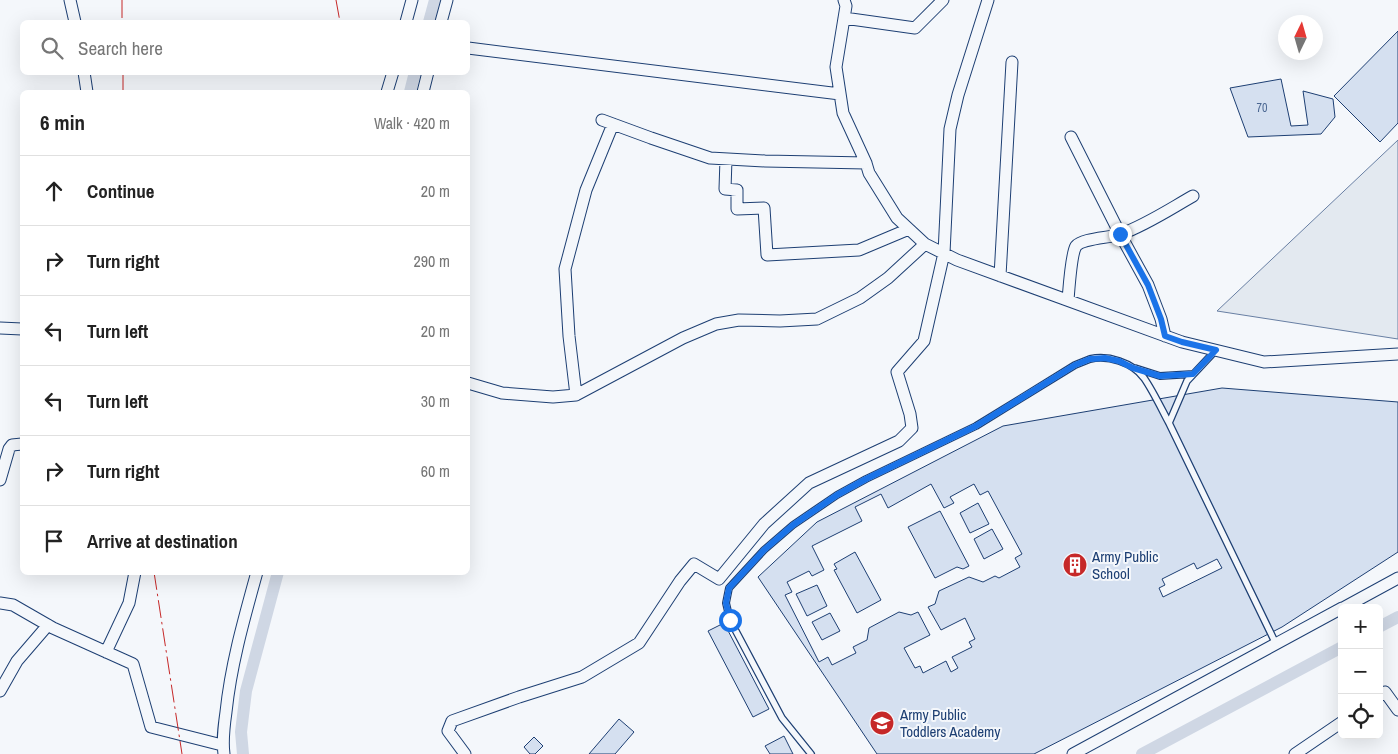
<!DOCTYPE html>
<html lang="en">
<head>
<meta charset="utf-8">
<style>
  :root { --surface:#fff; --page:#f6f6f6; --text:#222; --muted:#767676; --line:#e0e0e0 }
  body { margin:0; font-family:"Archivo Narrow",sans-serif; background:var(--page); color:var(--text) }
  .controls { position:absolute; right:15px; bottom:15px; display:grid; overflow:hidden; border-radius:8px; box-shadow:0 5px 20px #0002 }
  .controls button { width:45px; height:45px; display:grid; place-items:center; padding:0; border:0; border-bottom:1px solid var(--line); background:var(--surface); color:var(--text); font:25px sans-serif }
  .compass { position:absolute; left:1278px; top:15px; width:45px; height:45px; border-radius:50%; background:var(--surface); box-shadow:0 5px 20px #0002; rotate:5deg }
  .stop { position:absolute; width:15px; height:15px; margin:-11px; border:4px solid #1a73e8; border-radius:50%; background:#fff }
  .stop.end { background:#1a73e8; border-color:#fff; box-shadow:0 1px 5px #0008 }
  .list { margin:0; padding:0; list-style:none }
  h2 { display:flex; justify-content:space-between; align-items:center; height:65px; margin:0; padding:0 20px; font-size:21px }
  h2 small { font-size:16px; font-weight:400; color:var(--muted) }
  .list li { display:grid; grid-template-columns:32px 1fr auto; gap:15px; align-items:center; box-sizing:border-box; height:70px; padding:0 20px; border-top:1px solid var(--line) }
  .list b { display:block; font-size:19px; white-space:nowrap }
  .list em { font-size:16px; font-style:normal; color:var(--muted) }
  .icon { flex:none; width:28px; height:28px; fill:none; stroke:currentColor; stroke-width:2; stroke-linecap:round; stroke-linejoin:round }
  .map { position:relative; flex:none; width:1398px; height:754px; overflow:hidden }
  .search { position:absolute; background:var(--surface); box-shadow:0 5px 20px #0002; left:20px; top:20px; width:450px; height:55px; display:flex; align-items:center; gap:12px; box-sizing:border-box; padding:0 18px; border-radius:8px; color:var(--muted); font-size:19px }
  .panel { position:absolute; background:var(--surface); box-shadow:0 5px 20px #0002; left:20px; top:90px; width:450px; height:485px; border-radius:8px }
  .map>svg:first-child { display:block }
  .green { fill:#e3e9f0; stroke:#687fa3 }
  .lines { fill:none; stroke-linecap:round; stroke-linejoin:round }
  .canal { stroke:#cfd7e4; stroke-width:12 }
  .building { fill:#d5e0f0; stroke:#1d3f73; fill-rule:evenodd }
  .lane-casing { stroke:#1d3f73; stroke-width:8 }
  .street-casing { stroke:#1d3f73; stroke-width:13 }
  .lane { stroke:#f4f7fb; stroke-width:5.5 }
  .street { stroke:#f4f7fb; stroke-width:11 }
  .power { stroke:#c62828; stroke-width:1; stroke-dasharray:18 4 2.5 4; stroke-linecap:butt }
  .route { stroke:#1a73e8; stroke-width:6 }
  .labels { text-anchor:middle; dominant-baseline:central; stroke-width:4; stroke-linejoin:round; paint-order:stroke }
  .number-label { font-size:12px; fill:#4b6792 }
  .poi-label { font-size:15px; fill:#1d3f73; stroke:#f4f7fb; text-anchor:start }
</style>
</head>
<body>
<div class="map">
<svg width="1398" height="754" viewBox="0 0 1398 754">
  <rect width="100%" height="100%" fill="#f4f7fb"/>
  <!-- green -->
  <path class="green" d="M1398,140V339L1217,311Z"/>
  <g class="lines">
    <!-- canal -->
    <path class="canal" d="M429,22L435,0
      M410,92L415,72
      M1379,627L1398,617
      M243,754L241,732L246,691L278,572
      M1142,754L1342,647"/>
  </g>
  <!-- building -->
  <path class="building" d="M1398,31V123L1380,142L1334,96Z
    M1281,79L1291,126L1308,125L1303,91L1333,99L1335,117L1321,134L1248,137L1230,88Z
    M1222,388L1398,402V552L1282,627L1034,754H877L758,577L817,522L1003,426Z
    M931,484L944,508L954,503L950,497L974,484L980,495L988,491L1022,554L1015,558L1020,567L999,578L995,576L983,582L969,577L939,591L935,604L928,607L941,630L965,618L975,639L969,642L972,647L952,657L958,668L951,672L946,661L923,673L920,666L915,668L904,648L930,635L918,612L911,615L899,612L869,628L867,640L853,647L856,653L832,665L828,657L819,662L785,595L792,592L787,582L809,571L812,576L824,570L812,546L862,521L855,507L881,494L888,508ZM978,503L989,524L970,533L960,513ZM940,511L969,566L963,569L957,567L935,578L908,527ZM992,529L1003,549L984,559L974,539ZM855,552L881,600L857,613L834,570L837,569L834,564ZM817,585L827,606L807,616L796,594ZM830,613L840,631L822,640L812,622Z
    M1217,559L1222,568L1163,597L1159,588L1165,585L1162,579L1194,563L1197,569Z
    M724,623L769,709L753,717L708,631Z
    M619,719L634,732L615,754H589Z
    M784,736L793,754H770L765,746Z
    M534,737L543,746L535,754H530L524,747Z"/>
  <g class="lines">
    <defs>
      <path id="lane" d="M1216,350L1187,381L1169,423L1276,644
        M1135,368L1160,376L1193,374
        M811,754L782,718L730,620L726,603L729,588L764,550L793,525L837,495L866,479L976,426L1075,365C1080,363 1085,361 1090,359C1108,355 1132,362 1144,378C1153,391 1161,408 1169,423"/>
      <path id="street" d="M70,0L75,22
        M844,0L846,6L836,67L843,113L866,163L869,173L897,218L925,244L957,260L1182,342L1264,362L1398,354
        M844,18L915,28L943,0
        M406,22L412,0
        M441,22L447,0
        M468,48L840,94
        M84,72L87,92
        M387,92L393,72
        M423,92L428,72
        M602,120L651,138L710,158L765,161L866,163
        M1071,137L1120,234L1148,285L1161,319L1165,336
        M726,159L725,189L737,190V209L764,208L767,255L859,250L909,229
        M1000,276L1012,62
        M1068,300C1069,289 1071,254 1076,246C1083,238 1110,238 1121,234C1146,225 1170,209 1193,196
        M0,328L22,329
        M468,383L502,393L553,397L576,395L683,338L716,324L739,320L780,321L817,319L860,298L888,278L925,244
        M576,395L569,336L565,269L586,190L613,124
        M0,480L9,449L12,445L22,444
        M0,603L13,605L53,628L133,664L151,727L222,745
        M1343,608L1398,578
        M106,652L129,603L135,572
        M0,691L17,661L48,625
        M1379,696L1385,692L1398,710
        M224,754C222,740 224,726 226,712C231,664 244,619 257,572
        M465,754L448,731L452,721L519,697L582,677L639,643L680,581L694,564L719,579L764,524L809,483L899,441L912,428L910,414L897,372L924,341L944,253L950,129L958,95L988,0
        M1073,754L1342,608
        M1295,754L1342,722"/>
    </defs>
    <!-- lane casing -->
    <use href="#lane" class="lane-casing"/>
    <!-- street casing -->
    <use href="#street" class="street-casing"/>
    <!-- lane -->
    <use href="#lane" class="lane"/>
    <!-- street -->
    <use href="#street" class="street"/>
    <!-- power -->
    <path class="power" d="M122,0V22
      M336,0L340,22
      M123,72V92
      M154,572L182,754"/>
  </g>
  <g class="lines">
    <!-- route -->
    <path class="route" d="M730,620L726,603L729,588L764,550L793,525L837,495L866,479L976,426L1075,365L1090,359L1105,358L1119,361L1133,368L1160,376L1193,374L1216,350L1182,342L1165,336L1161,319L1148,285L1120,234"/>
  </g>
  <!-- icons -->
  <defs>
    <symbol id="building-disc" viewBox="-11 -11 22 22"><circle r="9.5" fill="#c62828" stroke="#f4f7fb"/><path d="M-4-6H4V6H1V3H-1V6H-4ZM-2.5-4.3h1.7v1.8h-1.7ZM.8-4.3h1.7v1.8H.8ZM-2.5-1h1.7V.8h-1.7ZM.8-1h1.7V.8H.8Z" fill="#fff"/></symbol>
    <symbol id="school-disc" viewBox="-11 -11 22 22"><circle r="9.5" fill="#c62828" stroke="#f4f7fb"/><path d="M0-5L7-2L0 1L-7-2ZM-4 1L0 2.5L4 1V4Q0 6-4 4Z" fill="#fff"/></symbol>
  </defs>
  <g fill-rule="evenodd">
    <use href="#building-disc" x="1061" y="551" width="28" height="28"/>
    <use href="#school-disc" x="868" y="709" width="28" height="28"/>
  </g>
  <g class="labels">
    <!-- number labels -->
    <g class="number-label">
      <text x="1262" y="108">70</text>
    </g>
    <!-- poi labels -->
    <g class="poi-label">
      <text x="1092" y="556">Army Public<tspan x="1092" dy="17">School</tspan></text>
      <text x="900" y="714">Army Public<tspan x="900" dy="17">Toddlers Academy</tspan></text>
    </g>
  </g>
</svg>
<div class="controls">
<button>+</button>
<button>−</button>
<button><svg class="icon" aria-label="locate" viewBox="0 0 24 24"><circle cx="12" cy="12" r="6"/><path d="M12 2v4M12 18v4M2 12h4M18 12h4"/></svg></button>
</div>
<svg class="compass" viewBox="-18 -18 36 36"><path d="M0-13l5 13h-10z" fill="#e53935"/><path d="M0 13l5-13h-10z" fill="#767676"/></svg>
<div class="stop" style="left:730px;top:620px"></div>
<div class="stop end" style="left:1120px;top:234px"></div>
<div class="search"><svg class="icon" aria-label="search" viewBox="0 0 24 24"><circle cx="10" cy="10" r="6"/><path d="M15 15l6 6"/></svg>Search here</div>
<section class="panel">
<h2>6 min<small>Walk · 420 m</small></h2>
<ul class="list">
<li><svg class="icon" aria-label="ahead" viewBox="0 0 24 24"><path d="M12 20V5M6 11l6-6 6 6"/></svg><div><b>Continue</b></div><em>20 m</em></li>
<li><svg class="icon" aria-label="right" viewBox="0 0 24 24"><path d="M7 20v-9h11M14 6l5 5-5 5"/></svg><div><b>Turn right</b></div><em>290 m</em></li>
<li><svg class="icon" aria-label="left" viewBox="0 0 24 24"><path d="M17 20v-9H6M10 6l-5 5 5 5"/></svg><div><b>Turn left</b></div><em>20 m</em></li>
<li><svg class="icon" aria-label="left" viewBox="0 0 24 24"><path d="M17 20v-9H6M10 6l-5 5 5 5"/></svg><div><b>Turn left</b></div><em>30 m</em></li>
<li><svg class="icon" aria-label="right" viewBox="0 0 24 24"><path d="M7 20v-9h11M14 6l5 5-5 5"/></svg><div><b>Turn right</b></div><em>60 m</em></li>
<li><svg class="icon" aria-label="arrive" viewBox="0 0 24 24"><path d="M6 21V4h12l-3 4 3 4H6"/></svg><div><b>Arrive at destination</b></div></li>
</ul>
</section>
</div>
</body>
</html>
